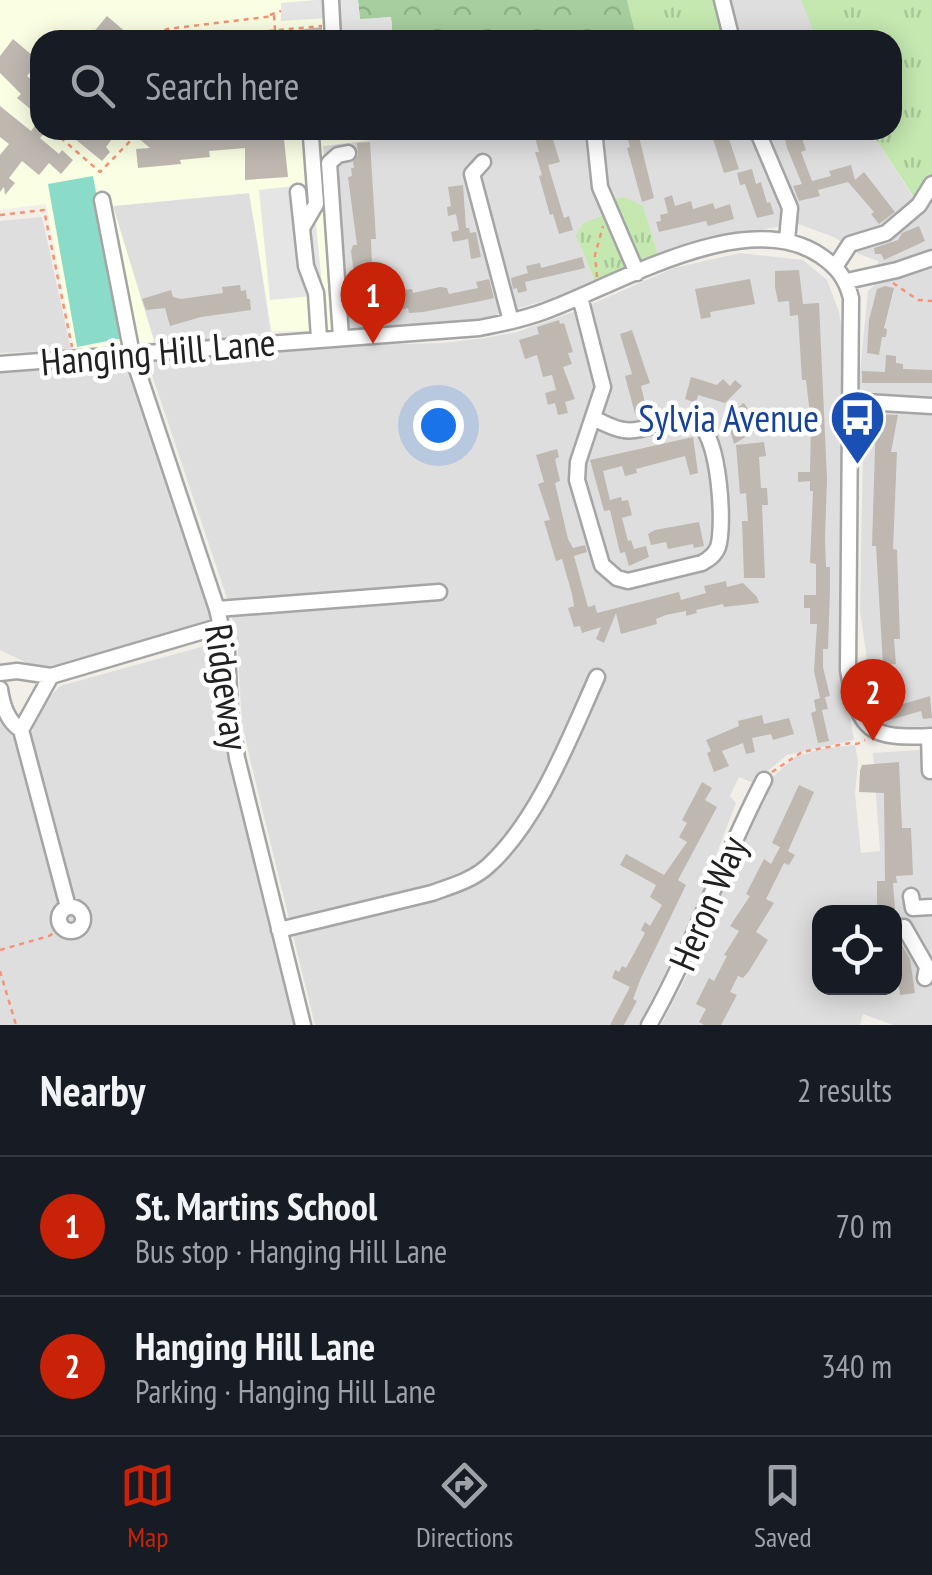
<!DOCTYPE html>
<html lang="en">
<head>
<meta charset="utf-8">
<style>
  :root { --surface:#171b24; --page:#242831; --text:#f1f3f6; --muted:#9ea1a6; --line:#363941; --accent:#c82309 }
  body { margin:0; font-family:"PT Sans Narrow",sans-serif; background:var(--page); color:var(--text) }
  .controls { position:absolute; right:30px; bottom:30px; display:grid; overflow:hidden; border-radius:20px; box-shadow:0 5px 25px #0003 }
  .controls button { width:90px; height:90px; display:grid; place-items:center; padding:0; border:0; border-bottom:2px solid var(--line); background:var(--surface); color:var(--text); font:50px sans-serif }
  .you { position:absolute; left:438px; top:425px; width:35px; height:35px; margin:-25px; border:8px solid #fff; border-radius:50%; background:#1a73e8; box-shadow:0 0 0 15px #1a73e833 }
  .badge { display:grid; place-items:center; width:65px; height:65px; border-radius:50%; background:var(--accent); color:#fff; font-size:32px; font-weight:700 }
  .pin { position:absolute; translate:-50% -82px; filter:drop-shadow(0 2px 5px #0008) }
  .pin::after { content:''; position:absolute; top:52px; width:35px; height:30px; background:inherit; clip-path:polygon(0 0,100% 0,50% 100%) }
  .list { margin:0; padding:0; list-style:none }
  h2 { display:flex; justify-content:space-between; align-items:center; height:130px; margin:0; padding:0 40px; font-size:42px }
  h2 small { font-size:32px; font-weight:400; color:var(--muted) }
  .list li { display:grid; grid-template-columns:65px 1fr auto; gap:30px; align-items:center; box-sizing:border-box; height:140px; padding:0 40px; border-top:2px solid var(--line) }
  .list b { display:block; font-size:38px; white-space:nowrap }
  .list p { margin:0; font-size:32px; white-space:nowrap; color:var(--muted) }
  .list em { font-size:32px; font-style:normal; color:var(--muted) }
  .icon { flex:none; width:55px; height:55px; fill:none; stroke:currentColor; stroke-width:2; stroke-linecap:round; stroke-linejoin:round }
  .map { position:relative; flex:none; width:932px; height:1025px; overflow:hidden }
  .search { position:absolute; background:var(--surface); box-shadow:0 5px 25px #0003; left:30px; right:30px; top:30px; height:110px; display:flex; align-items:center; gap:25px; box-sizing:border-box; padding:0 35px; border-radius:30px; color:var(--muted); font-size:38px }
  .sheet { height:410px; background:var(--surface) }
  nav { display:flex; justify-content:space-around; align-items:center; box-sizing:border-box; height:140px; border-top:2px solid var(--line); background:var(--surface); font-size:28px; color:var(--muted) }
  nav a { display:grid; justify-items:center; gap:5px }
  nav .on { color:var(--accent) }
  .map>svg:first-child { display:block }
  .residential { fill:#dfdede; fill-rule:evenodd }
  .education { fill:#fafee3 }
  .grass { fill:url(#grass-tufts) }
  .forest { fill:url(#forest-crowns) }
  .pitch { fill:#8adbc7 }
  .parking { fill:#e5e5e5 }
  .building { fill:#beb8b1 }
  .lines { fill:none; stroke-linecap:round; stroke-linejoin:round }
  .minor-casing { stroke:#a5a5a5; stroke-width:19 }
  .path { stroke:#f49375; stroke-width:2.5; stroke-dasharray:5 5; stroke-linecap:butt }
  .minor { stroke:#fff; stroke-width:14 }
  .labels { text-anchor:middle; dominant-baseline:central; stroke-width:9; stroke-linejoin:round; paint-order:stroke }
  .street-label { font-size:38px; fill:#212121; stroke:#fff }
  .transit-label { font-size:38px; fill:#164399; stroke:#fff; text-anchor:end }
</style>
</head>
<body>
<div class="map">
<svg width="932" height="1025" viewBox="0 0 932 1025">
  <defs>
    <pattern id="grass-tufts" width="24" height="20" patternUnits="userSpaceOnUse" patternTransform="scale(2.5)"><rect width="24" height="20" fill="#c4e8b0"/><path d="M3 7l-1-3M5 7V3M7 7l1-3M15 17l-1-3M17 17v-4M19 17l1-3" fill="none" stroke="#a8c797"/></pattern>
    <pattern id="forest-crowns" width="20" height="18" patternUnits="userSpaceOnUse" patternTransform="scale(2.5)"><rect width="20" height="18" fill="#a6ce9e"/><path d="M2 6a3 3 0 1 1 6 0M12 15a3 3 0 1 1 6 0" fill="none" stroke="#8fb188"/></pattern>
  </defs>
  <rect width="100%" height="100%" fill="#f1efe8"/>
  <!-- residential -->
  <path class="residential" d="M715,0H802L819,40H726Z
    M431,130H870L920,208L932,199V726L893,728L884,724L868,667L860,610L864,394L858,391L868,291L877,283L878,261L859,254L834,237L798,224L735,233L658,254L643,207L612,200L603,215L583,223L576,235L594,280L571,293L488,317L446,324L336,330L323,146L425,133Z
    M250,193L271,335L156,346L112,206Z
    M42,217L71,350L0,353V221Z
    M740,253L803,260L827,280L839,312L843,336L841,400L844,682L854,740L787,755L753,783L739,777L730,796L736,803L690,923L639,1025H315L250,759L242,723L237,638L228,601L147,360L343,345L443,343L485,338L517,332L576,311L674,268Z
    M127,362L212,621L81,660L50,666L31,665L0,650V372Z
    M219,642L222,718L231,763L295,1025H0V717L13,737L32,732L39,709L60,686Z
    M855,745L858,761L855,794L861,853L880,851L873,753L932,749V1025H893L863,1014L860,1025H661L705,941L736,854L771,785L767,782L795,757L821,749ZM820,912H894V988H820Z"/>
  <!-- education -->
  <path class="education" d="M0,0H358L360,19L391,17L393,40H40V130H424L425,133L323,146L336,330L272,331L249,193L113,206L154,341L75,354L46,204L0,210Z"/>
  <!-- grass -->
  <path class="grass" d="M627,0H715L726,40H637Z
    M801,0H932V199L921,208L870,130H892V40H817Z
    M624,197L643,206L661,264L598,289L576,235L583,223L603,215L607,222L612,218V200Z"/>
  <!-- forest -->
  <path class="forest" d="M358,0H627L637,40H393L391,17L360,20Z"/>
  <!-- pitch -->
  <path class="pitch" d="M93,176L123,338L77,347L48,184Z"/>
  <!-- parking -->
  <path class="parking" d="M316,0H358L360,19L391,17L393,40H329L328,18L281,21V3Z
    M312,184L323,295L270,300L259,190Z"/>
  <!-- building -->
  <path class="building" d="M107,16L135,40H87Z
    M322,27V40H264V34Z
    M13,39L39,61L27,76L40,87V117L17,98L21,94L0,73V56Z
    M0,106L31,131L40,119V130H47L40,138L59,154L62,150L73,160L61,174L49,163L39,175L22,161L9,178L15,183L5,195L4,187L0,192V155L9,144L0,137Z
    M64,130H119L106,147L110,152L102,161Z
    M183,130H283L288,177L245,180V148L209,151L210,157L180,160L181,164L138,168L136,149L150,148L138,138L184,135Z
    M533,130H550L560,162L548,165L564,218L569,216L573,230L559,234L553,214L550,215L539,176L542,175L535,152H539Z
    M625,130H654L639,137L654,198L642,202L627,148L630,147Z
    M726,130L739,169L724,173L711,133Z
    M783,130H820L802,138L806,150L801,152L812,181L831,176L829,171L851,165L855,180L864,172L895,212L879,224L871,214L874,212L848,182L818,190L820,196L799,201L793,186L802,184L787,148Z
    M370,142L376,239H371L372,267L367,268L368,272L354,274L351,251L353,245H357L348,177L352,176L351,168H354L353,162L358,155L357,143Z
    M752,169L756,184L761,182L767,203L770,202L774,214L757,218L745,184L740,185L737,173Z
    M463,185L466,228H469L470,233L476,232L481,257L471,259L468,239L453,242L451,232L459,230L456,214L448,216L447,207L451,206L448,187Z
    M672,195L675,206L691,201L693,209L713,203L715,209L730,204L734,219L708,226L706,221L659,232L656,222L661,221L660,215L668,213L664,198Z
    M919,226L925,241L884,260L881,254H875L874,248L898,240L902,233Z
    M582,257L585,268L525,282L527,291L518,293L517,288L513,289L511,278L528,273L526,266L540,263L541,268Z
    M799,270L803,304L819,303L827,479L825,538L826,567H830V590L828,649H823V667L830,696L825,697L828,709L822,710L829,741L818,743L811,713L816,711L814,700L820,698L814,671L817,624H810V608H804V595H816V564L810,563L813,491H810V481L798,482V472H810L811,423L806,380H802L798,315L790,316L789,301L778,302L775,287V271Z
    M489,279L494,298L481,301L423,312L409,313L408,308L373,316H362L361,312L350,313L349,296L356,295V290L366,289L367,293L412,289L413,293L440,287L447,288L449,294L478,288L476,282Z
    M750,279L755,304L710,312L711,317L701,319L695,289Z
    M240,285L241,291L246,290L247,299H250L251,310L201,317L170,326L165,308L146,310L142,299L171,290L173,297L181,299L223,293L222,287Z
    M885,286L894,288L884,328L887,329L886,337H882L879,355L867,353L869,320L877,289Z
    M559,320L560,324L564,323L573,352L568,353L572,364L563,367L575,399L565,402L568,413L558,415L555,403L548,405L545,393L556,390L552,375L543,377L537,355L525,359L519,340L539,334L537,327Z
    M632,330L650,383L641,386L645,403L654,401L656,409L635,414L625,376L632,374L620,334Z
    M886,355L896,356V363L903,364V369L932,370V383H862V371L885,372Z
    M691,377L717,385L723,379L730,386L735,380L742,386L725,403L698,395L696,403L685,399Z
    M744,403L760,428L734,444L729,427L734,424L725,416Z
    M876,414L898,415L891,452H897L893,549L897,550L900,639H894L896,664L883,665L876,546H872Z
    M693,437L698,473L690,475L685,456L636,469L637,473L625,476L622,466L603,471L610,500L621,497L622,501L628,500L632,515L622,518L628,541L631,540L634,549L646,546L649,557L629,566L625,552L620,553L610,510L604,511L590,460Z
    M764,442L766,456L759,457L761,488H767L768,505H762L765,578H744L742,521H748L746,493L740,494L736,445Z
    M557,449L559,457L555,459L560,481L555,483L568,539L573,548L585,545L587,552L574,556L588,607L595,605L597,613L679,592L681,600L706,593L704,586L726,581L727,587L743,583L757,597L759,603L724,607L723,604L696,610L697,613L686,616V611L666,615L656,619L657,624L621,634L616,613L604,643L596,639L601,627L582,633L580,626L574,627L568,608L574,606L572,594L562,559L556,561L544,521L550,520L538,484L544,482L536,455Z
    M699,522L704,546L694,548L693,544L668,549L666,542L651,545L648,534L655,530Z
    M930,696L932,718L923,719L921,711L886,721L882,704L892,702L893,707Z
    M762,715L764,724L789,718L794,734L773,740L771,734L752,738L755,752L746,754L743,743L722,751L729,766L714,772L707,753L711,751L706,740L739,726L738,721Z
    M899,762L902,828H911L913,875L896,876L897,883H893L895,909L877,911V881H885L884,793L859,792L860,771L862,765Z
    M702,782L712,788L705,800L717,807L678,880L686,885L641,978L633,999L637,1001L624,1025H610L630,987L612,978L615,970L619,972L622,966L626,968L645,933L641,930L645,922L650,926L662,905L650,897L656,885L620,865L626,854L664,875L687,842L679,837L687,823L682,820Z
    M799,785L814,792L788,851L795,855L789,865L784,863L766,899L774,903L756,932L768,940L749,971L743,978L738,976L730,992L737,995L721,1025H704L699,1022L706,1009L696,1004L709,978L714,981L727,956L724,955L739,931L730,926L750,896L746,894L764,859L771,864L780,847L772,843Z
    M902,945L910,959L915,993L900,995L894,946Z"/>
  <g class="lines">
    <defs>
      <path id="minor" d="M331,0L333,40
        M722,0L732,40
        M594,130L600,187L637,273
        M757,130L790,208L787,240
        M483,162L472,174L511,321
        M298,192L306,266L316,293L319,338
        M102,200L132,354L217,609L227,652L230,711L237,758L303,1025
        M302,228L316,204L311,137L314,130
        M835,267L850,244L886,233L919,205L932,184
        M847,281L897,270L932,258
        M580,297L603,387L578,462L577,480L602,565L617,578L628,581L702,563C709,559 715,555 718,547C725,525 719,439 700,426C673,407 651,434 624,430C614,429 603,422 594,419
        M341,337L329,163L338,155L348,153
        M0,364L479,328C504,323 529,318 553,308C623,281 749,206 821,256C837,267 846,278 851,298L848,670C859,732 869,739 932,736
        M849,401L932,406
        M217,609L439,592
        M0,673L17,671L51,676L221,626
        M0,689C2,704 7,721 21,730L68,907
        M21,730L51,676
        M929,736L930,771
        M911,896L913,908L932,907
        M59 919a12 12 0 1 1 24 0a12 12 0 1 1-24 0Z
        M904,927L927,967L925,978
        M279,930L432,893C451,886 473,880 488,866C538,821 570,737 597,677
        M649,1025C694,946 722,860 764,780"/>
    </defs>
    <!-- minor casing -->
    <use href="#minor" class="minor-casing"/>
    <!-- path -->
    <path class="path" d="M270,15L281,11
      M77,40L94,29
      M147,40L167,29L274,16L275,30
      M174,40L184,34L197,40
      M235,40L268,37V31L322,26
      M35,81L40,78
      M53,131L100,172L141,130
      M0,215L44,210L72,347
      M597,277L595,255L603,226
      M893,283L918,300L932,301
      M772,772L802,752L850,743L857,744L865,740
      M0,950L49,936L62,928
      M0,971L16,1025"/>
    <!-- minor -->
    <use href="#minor" class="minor"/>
  </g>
  <!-- icons -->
  <defs>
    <symbol id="bus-pin" viewBox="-11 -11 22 30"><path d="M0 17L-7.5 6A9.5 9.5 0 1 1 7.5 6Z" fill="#1a4fb4" stroke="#fff"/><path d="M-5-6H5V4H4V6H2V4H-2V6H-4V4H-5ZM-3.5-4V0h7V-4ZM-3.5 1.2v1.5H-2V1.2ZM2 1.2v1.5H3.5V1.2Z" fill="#fff"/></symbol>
  </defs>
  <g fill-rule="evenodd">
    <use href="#bus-pin" x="826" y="386" width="63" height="86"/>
  </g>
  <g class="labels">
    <!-- street labels -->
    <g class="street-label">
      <text transform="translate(158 351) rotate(-5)">Hanging Hill Lane</text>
      <text transform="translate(228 687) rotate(82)">Ridgeway</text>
      <text transform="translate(707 903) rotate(-67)">Heron Way</text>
    </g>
    <!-- transit labels -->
    <g class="transit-label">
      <text x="819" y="417">Sylvia Avenue</text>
    </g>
  </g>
</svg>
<div class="controls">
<button><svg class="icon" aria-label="locate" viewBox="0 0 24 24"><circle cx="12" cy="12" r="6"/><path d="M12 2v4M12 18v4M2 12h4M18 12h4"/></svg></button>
</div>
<div class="you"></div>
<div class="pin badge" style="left:373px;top:344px">1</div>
<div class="pin badge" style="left:873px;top:741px">2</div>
<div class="search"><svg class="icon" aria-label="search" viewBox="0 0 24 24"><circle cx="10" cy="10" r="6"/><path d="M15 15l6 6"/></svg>Search here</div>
</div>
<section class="sheet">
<h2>Nearby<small>2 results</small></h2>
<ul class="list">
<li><span class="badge">1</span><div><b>St. Martins School</b><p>Bus stop · Hanging Hill Lane</p></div><em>70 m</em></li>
<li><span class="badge">2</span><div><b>Hanging Hill Lane</b><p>Parking · Hanging Hill Lane</p></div><em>340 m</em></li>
</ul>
</section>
<nav>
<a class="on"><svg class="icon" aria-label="map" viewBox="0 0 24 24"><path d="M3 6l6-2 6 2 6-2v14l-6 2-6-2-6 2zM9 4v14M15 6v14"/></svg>Map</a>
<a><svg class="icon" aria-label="directions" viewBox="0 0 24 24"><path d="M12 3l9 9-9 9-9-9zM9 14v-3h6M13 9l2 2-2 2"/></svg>Directions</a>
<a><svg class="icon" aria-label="saved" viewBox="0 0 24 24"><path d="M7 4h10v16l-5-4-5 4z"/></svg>Saved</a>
</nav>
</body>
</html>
